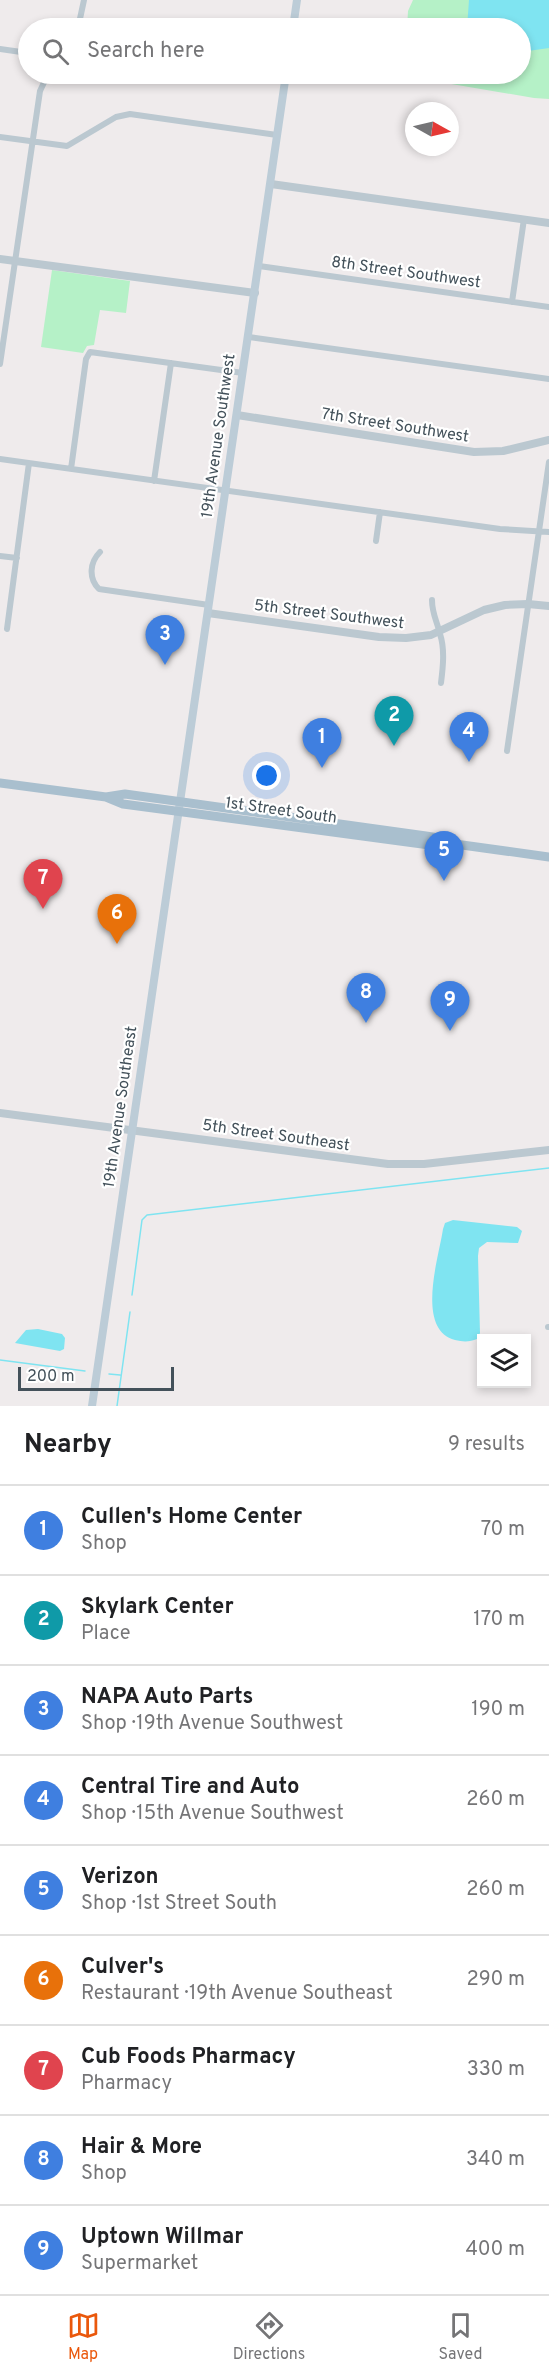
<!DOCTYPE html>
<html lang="en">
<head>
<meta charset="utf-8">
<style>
  :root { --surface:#fff; --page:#f2f2f2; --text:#202124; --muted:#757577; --line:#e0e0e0; --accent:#ea580c }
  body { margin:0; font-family:Overpass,sans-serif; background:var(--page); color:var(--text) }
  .controls { position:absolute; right:18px; bottom:18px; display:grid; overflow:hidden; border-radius:0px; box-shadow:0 3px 9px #0003 }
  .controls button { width:54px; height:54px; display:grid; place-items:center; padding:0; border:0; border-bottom:2px solid var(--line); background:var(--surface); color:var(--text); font:30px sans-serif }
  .compass { position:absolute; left:405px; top:102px; width:54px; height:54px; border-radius:50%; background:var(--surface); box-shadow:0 3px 9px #0003; rotate:98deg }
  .scale { position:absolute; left:18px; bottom:15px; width:156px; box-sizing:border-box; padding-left:6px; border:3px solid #43515a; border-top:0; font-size:16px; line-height:21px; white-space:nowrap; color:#43515a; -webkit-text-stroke:4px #fff; paint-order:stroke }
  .you { position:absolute; left:267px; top:776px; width:21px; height:21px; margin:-15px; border:4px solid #fff; border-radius:50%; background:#1a73e8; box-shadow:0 0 0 9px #1a73e833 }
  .badge { display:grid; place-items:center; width:39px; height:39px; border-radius:50%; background:var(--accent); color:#fff; font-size:20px; font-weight:700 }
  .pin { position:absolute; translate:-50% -50px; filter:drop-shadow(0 2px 3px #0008) }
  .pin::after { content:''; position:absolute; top:32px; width:21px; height:18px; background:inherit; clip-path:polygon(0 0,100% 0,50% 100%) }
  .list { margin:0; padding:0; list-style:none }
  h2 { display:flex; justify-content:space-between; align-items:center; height:78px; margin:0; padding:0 24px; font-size:26px }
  h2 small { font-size:20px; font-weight:400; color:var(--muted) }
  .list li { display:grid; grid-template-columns:39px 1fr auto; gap:18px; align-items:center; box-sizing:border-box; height:90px; padding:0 24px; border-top:2px solid var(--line) }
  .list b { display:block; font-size:22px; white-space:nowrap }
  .list p { margin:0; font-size:20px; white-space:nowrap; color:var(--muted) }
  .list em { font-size:20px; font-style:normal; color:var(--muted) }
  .icon { flex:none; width:33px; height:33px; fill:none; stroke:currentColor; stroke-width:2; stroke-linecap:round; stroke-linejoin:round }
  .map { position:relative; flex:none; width:549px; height:1406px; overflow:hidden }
  .search { position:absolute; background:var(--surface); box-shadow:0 3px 9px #0003; left:18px; right:18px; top:18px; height:66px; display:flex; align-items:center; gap:15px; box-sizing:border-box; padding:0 21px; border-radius:33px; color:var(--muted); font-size:22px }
  .sheet { height:888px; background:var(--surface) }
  nav { display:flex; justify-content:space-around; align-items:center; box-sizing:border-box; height:84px; border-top:2px solid var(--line); background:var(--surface); font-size:16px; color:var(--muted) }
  nav a { display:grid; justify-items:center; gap:3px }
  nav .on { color:var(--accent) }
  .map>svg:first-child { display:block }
  .green { fill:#b5f1c7 }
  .water { fill:#7fe4f1 }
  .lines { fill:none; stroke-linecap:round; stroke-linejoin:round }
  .stream { stroke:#7fe4f1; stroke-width:1.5 }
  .minor { stroke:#bbc8d0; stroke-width:6 }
  .tertiary { stroke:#bbc8d0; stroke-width:8 }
  .secondary { stroke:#bcccd7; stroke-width:8 }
  .primary { stroke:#a9bfce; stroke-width:9 }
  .labels { text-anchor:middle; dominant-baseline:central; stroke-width:4.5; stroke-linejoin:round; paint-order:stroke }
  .street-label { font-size:16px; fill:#43515a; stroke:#fff }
</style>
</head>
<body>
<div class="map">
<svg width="549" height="1406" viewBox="0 0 549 1406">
  <rect width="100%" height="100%" fill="#efebec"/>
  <!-- green -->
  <path class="green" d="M413,0H549V99L534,98L422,79L418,74H520V28H407L408,11Z
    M52,270L130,281L126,313L100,310L94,345L87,346L83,353L41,347Z"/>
  <!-- water -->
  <path class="water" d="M469,0H549V48L521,52L520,28H467Z
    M453,1220L517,1227L522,1231L518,1243L487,1242L479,1248L478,1256L480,1333L477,1339C470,1342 463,1342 455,1340C415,1329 439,1257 443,1229L445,1223Z
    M38,1329L62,1334L65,1338L64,1349L60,1351L15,1343L26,1330Z"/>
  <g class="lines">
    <!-- stream -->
    <path class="stream" d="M132,1295L142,1220L147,1215L549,1168
      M0,1360L85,1371
      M109,1374L120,1375
      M117,1406L130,1312"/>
    <!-- minor -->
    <path class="minor" d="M78,28L84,0
      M0,49L28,53
      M0,137L67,146L116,117L130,114L277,135
      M259,266L549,307
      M512,302L524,219
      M249,337L549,379
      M0,364L40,91L48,74
      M0,459L500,529L549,532
      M71,469L86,359L90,352L243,373
      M154,481L171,363
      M376,541L380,512
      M100,552C90,562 88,578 99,589L209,605
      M0,556L17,558
      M432,600C432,614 437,621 440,634C445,649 443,667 441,683
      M7,629L29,463
      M507,751L549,462
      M548,1327H549"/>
    <!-- tertiary -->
    <path class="tertiary" d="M271,184L549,223
      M0,259L255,293
      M237,415L474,452L503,451L549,440
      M208,613L379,637L406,638L431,635L484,610L505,605L528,604L549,606
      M0,1113L388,1164H424L549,1150"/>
    <!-- secondary -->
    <path class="secondary" d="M293,28L297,0
      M92,1406L286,74"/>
    <!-- primary -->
    <path class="primary" d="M0,783L106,797L123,804L437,846L455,844
      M106,797L125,794L426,836L445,839L455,844L549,857"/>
  </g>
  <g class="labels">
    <!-- street labels -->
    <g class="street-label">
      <text transform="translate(406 273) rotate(8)">8th Street Southwest</text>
      <text transform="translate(395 426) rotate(9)">7th Street Southwest</text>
      <text transform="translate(219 436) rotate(-82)">19th Avenue Southwest</text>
      <text transform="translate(329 615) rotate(7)">5th Street Southwest</text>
      <text transform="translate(281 811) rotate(8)">1st Street South</text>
      <text transform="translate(121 1107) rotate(-82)">19th Avenue Southeast</text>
      <text transform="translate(276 1136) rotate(8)">5th Street Southeast</text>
    </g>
  </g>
</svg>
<div class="controls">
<button><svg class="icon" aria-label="layers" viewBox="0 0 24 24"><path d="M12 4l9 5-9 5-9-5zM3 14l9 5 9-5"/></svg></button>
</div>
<svg class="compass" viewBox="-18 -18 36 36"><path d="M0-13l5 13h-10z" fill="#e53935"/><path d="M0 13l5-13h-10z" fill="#757577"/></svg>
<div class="scale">200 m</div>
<div class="you"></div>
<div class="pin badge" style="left:322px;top:768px;background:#3f7fe0">1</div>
<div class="pin badge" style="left:394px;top:746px;background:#0f9aa8">2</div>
<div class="pin badge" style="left:165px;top:665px;background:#3f7fe0">3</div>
<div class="pin badge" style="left:469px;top:762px;background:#3f7fe0">4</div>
<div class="pin badge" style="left:444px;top:881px;background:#3f7fe0">5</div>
<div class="pin badge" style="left:117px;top:944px;background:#e8710a">6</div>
<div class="pin badge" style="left:43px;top:909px;background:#e0444e">7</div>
<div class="pin badge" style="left:366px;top:1023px;background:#3f7fe0">8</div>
<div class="pin badge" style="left:450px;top:1031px;background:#3f7fe0">9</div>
<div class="search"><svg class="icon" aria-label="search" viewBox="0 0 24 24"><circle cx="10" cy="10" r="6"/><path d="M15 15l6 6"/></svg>Search here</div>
</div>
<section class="sheet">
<h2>Nearby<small>9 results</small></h2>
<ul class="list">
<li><span class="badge" style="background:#3f7fe0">1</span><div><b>Cullen's Home Center</b><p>Shop</p></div><em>70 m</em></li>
<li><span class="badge" style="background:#0f9aa8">2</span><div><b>Skylark Center</b><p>Place</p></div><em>170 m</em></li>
<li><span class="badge" style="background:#3f7fe0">3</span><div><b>NAPA Auto Parts</b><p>Shop · 19th Avenue Southwest</p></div><em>190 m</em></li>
<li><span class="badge" style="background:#3f7fe0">4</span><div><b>Central Tire and Auto</b><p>Shop · 15th Avenue Southwest</p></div><em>260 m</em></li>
<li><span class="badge" style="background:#3f7fe0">5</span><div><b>Verizon</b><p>Shop · 1st Street South</p></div><em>260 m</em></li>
<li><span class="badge" style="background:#e8710a">6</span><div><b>Culver's</b><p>Restaurant · 19th Avenue Southeast</p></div><em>290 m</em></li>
<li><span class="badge" style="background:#e0444e">7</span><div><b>Cub Foods Pharmacy</b><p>Pharmacy</p></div><em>330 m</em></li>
<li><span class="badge" style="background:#3f7fe0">8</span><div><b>Hair &amp; More</b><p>Shop</p></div><em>340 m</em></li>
<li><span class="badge" style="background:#3f7fe0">9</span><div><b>Uptown Willmar</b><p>Supermarket</p></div><em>400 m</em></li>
</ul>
</section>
<nav>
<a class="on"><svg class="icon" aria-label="map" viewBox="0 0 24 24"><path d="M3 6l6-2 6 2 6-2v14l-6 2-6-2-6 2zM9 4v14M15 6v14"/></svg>Map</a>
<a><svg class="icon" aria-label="directions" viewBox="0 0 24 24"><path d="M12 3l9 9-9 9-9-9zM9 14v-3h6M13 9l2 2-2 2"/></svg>Directions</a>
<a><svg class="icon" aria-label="saved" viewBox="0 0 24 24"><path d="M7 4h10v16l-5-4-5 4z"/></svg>Saved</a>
</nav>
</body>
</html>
